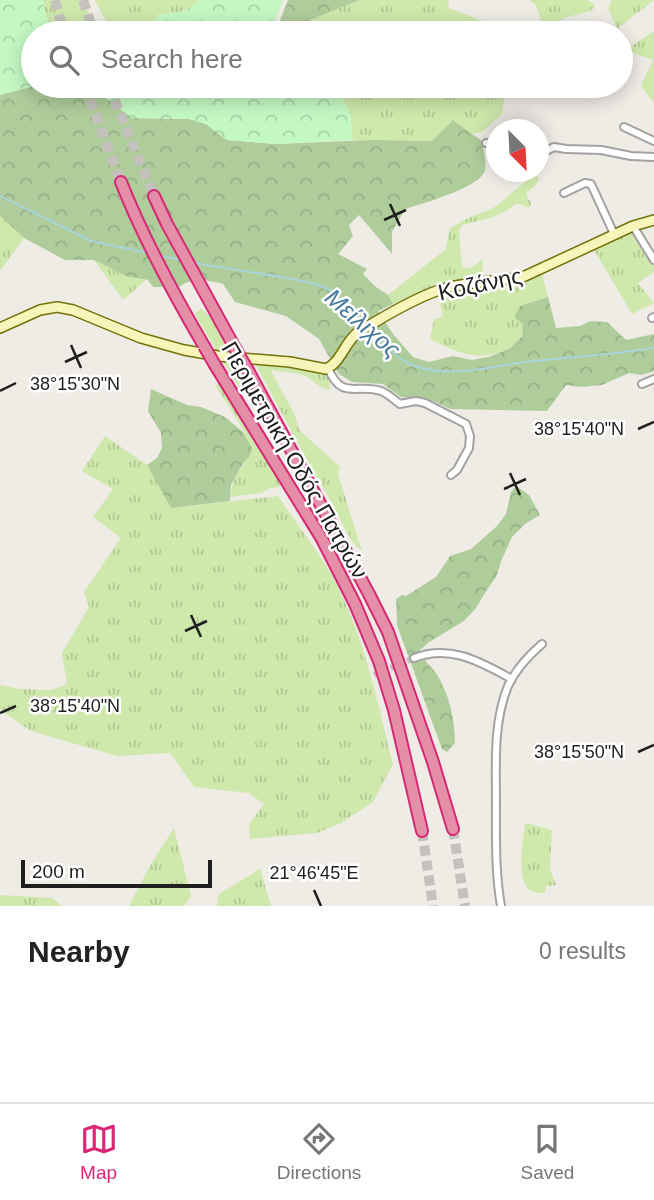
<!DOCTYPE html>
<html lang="en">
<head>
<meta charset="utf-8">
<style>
  :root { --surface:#fff; --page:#f6f6f6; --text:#222; --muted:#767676; --line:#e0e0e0; --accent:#db2777 }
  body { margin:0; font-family:Helvetica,sans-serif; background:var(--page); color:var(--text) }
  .compass { position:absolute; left:486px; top:119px; width:63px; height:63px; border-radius:50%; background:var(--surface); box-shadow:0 4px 18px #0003; rotate:156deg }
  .scale { position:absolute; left:21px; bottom:18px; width:191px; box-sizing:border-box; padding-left:7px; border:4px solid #1f1f1f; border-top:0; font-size:19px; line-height:24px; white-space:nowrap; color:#1f1f1f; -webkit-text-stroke:5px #fff; paint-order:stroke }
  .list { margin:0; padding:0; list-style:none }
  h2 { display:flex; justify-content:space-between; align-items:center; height:91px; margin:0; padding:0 28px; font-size:30px }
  h2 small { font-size:23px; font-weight:400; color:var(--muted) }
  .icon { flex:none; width:38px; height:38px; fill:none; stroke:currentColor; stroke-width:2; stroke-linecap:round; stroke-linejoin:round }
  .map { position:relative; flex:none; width:654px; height:906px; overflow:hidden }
  .search { position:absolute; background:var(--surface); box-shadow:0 4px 18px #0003; left:21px; right:21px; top:21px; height:77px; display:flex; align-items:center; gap:18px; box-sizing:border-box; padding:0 24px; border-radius:38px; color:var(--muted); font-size:26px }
  .sheet { height:196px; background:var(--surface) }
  nav { display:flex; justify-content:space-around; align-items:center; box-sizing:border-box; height:98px; border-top:2px solid var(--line); background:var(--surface); font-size:19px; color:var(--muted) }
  nav a { display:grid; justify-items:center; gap:4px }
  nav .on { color:var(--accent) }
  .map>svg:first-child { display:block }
  .grass { fill:url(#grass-tufts) }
  .forest { fill:url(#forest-crowns) }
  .park { fill:url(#park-crowns) }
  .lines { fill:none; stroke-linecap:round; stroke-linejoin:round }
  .stream { stroke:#a7d5dc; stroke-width:2 }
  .street-tunnel { stroke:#c5c2bd; stroke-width:6; stroke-dasharray:6 3; stroke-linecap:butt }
  .highway-tunnel { stroke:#c5c2bd; stroke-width:10; stroke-dasharray:10 5; stroke-linecap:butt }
  .street-casing { stroke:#a3a3a3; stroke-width:10 }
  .secondary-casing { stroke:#727308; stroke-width:12 }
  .highway-casing { stroke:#d62975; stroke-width:14 }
  .street { stroke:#fff; stroke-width:6 }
  .secondary { stroke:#f8f5ba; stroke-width:9 }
  .highway { stroke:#e48fa7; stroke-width:10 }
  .highway-bridge-casing { stroke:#d62975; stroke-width:14; stroke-linecap:butt }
  .highway-bridge { stroke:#e48fa7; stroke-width:10 }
  .ticks { fill:none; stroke:#1f1f1f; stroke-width:2.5 }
  .labels { text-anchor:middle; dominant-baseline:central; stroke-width:5; stroke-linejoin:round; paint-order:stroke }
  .street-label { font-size:23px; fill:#1f1f1f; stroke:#fff }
  .water-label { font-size:24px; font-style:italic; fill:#477a9c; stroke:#fff }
  .ticks-label { font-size:18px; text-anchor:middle; fill:#1f1f1f; stroke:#fff; stroke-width:5; stroke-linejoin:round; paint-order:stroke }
</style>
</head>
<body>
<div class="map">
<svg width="654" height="906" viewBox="0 0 654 906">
  <defs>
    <pattern id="grass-tufts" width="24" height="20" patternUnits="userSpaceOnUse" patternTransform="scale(1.75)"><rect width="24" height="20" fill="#cfe8ac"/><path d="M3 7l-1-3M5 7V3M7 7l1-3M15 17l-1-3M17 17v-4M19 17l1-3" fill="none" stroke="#b1c794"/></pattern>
    <pattern id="forest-crowns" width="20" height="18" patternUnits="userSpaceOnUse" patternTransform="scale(1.75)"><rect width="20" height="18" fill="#afcd9b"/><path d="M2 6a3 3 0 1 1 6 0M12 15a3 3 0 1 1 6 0" fill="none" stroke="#96b085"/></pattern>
    <pattern id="park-crowns" width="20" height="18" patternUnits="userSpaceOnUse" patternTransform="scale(1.75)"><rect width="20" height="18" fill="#c4f8c3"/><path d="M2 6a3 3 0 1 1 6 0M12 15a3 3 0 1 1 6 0" fill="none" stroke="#a8d4a7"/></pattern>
  </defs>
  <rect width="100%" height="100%" fill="#efebe5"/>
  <!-- grass -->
  <path class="grass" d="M43,0H81L101,33H59C46,21 45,18 43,0Z
    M95,0H200L185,11L157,15L149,33H110L109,27Z
    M359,0H448L449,8L492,25L493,33H290L313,19Z
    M529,0H587L595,5L591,11L564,18L555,24L553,33H545L536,5Z
    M612,0H654L617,29L608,8Z
    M654,31V103L641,86L653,60L626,50Z
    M334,86H506L502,114L482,132L473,134L453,120L432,141L353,140L350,114L338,88Z
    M533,176H537L539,179L535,186L527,192V197L531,203L530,207H526L520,204H516L504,212L490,218L462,225L459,231L462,267C470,271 476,264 483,259L482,281L439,283L393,304L388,295L446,249L450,228L466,219L493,208L503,201L510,194Z
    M0,216L24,238L0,271Z
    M631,231L635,234L654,262V272L638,283L654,303L632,314L594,250Z
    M94,260L125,276L146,280L123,300Z
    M542,273L548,297L520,306C522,315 525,324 522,333C519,341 510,348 503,351C478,362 453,351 430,339L434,320L443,316L437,292L528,279Z
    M201,309C217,317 239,366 249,383L245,388L238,386L195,315L196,312Z
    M258,360L326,372C331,378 330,383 329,390C318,388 314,379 303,375C294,372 282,372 272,370V373L295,415L299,430L340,467L338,474L362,551C348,541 341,520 333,505C306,459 281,412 256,365L255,361Z
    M218,382L239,413L280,481L281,484L279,487L269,488L262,493L231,497C232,476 240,472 249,456C257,444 224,399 216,387Z
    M105,436L147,465L172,508L278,496C296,523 316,548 332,576C364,634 377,701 393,764L373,802L341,823L317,833L250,839L249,824L264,804L249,793L194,787L170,753L117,756L31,731L0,710V685L20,689L52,690L67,684L62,653L89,607L84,592L121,538L93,517L113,489L82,471Z
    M525,823L552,830L550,869L556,885L546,886L545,893C542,893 538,893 534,892C514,886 523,839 525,823Z
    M174,828L191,896L184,906H129L151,864Z
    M260,869L271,906H217L219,894Z
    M0,895L52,898L62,906H0Z"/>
  <!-- forest -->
  <path class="forest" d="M288,0H359L313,19L289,33H275Z
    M34,86L103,96L132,118L189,119L206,124L227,140L276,144L372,140L432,141L453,120L482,141C483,150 487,162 485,170C482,187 421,204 405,209L392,232V254L359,215L349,225L353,236L338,254L367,269L363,274L376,287L388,295L393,304L378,311L393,334L413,357L429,362L453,356L472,360L492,356L510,348L522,336L523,324L514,317L520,306L548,297L556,328L580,326L590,321L607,322L626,340L654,334V371L642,375L629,373L602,385L581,387L566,385L547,411L450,409L433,401L401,397L383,384L352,382L339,374L319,339L286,316L235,302L223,284C209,280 191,277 179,287H153L148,280L125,276L94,260H65L24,238L0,216V95Z
    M151,389L187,405L201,407L225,417L243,432L252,448L251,454L242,465L231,485L230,501L171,508L147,465L157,458L162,448L161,433L148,411Z
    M516,486L529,495L540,515L525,524L512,537L502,559L496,577L486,591L476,608L464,621L429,642L420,650C424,662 429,664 436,673C449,693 455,720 455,743L447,752L442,749L397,625L396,599L402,595L406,596L436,577L450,556L471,549L497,526L506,514L511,492Z"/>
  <!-- park -->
  <path class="park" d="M0,0H43C45,18 46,21 59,33H33L34,86L0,95Z
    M200,0H283L270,33H149L157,15L185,11Z
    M41,86H334L338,88L350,114L353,140L276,144L227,140L206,124L189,119L132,118L103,96Z"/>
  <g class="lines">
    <!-- stream -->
    <path class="stream" d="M0,196L91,241L148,253
      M161,256L182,260
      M195,263L293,279L319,285L330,290L365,324
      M371,330C383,342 397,359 412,365C448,379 488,367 525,362C568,357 611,355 654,348"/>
    <!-- street-tunnel -->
    <path class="street-tunnel" d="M374,675L414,658"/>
    <!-- highway-tunnel -->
    <path class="highway-tunnel" d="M55,0L64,33
      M83,0L94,33
      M85,86L121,182
      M109,86L154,196
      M453,829L465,906
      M422,831L433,906"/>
    <defs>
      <path id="street" d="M624,127L654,141
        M486,143L496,144
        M538,155L554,147L566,149L601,150L631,156L654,157
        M564,193L585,183L591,184L614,234
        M633,226L654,260
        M652,318L654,317
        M328,368C342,401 356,383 381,391C389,394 394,400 400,404L416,401L425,403L466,424L470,436L469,448L457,470L451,475
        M642,384L654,379
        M414,658C451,644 480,662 512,679
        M501,906C495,872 496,838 496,803C496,764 493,723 508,686C516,669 528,656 542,644"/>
      <path id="secondary" d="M0,328L40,310L57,307L73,310L141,338L184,350L218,356L290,362L326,369C341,362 344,344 357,333C381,318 422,293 450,287C474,281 500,282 525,276L633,226L654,220"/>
      <path id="highway" d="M121,182C144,240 173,293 204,346
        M154,196L167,224L235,348
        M215,365L322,539L355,604L379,661L394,710L422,831
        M249,372L369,594L388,632L433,762L453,829"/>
    </defs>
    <!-- street casing -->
    <use href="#street" class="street-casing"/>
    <!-- secondary casing -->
    <use href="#secondary" class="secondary-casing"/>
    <!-- highway casing -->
    <use href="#highway" class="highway-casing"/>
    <!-- street -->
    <use href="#street" class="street"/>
    <!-- secondary -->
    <use href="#secondary" class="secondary"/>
    <!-- highway -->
    <use href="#highway" class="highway"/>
    <defs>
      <path id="highway-bridge" d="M204,346L215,365
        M235,348L249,372"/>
    </defs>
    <!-- highway-bridge casing -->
    <use href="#highway-bridge" class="highway-bridge-casing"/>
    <!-- highway-bridge -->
    <use href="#highway-bridge" class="highway-bridge"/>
  </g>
  <!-- ticks -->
  <path class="ticks" d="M390,204L400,226M384,220L406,210M71,345L81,368M65,362L87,352M0,391L16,383M638,429L654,422M510,473L520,495M504,489L526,479M191,615L201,637M185,631L207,621M0,713L16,706M638,752L654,745M314,890L321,906"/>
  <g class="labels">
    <!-- street labels -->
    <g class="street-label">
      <text transform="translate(480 284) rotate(-12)">Κοζάνης</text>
      <text transform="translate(295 460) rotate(60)">Περιμετρική Οδός Πατρών</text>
    </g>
    <!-- water labels -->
    <g class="water-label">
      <text transform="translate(363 323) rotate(41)">Μείλιχος</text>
    </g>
  </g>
  <g class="ticks-label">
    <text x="75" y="390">38°15'30"N</text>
    <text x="579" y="435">38°15'40"N</text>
    <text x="75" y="712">38°15'40"N</text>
    <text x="579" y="758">38°15'50"N</text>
    <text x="314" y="879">21°46'45"E</text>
  </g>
</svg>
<svg class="compass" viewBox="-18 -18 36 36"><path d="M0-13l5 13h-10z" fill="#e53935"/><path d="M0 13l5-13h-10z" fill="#767676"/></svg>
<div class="scale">200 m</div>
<div class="search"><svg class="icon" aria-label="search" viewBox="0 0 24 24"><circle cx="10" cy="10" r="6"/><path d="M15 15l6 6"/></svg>Search here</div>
</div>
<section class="sheet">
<h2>Nearby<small>0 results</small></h2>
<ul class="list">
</ul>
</section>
<nav>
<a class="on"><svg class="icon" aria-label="map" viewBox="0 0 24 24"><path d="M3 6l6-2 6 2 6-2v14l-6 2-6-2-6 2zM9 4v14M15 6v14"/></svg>Map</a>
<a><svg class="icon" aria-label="directions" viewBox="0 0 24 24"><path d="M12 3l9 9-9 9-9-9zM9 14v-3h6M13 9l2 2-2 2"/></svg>Directions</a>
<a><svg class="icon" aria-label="saved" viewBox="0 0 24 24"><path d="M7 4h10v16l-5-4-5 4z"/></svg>Saved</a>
</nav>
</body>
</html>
